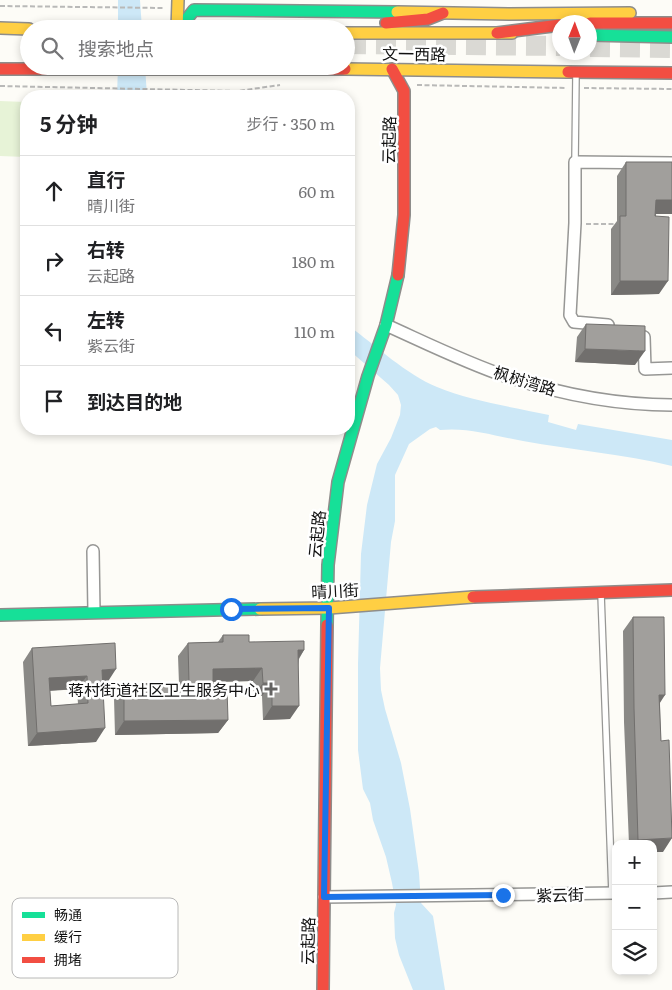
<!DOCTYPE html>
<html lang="zh">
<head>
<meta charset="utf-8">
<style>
  :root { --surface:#fff; --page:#f2f2f2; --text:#202124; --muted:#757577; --line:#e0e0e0 }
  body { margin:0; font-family:Literata,"Noto Sans SC",serif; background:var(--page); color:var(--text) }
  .controls { position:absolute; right:15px; bottom:15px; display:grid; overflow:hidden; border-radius:10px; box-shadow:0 2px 8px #0003 }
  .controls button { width:45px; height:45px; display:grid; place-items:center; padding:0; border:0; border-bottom:1px solid var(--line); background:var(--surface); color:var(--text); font:25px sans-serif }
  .compass { position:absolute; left:552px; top:15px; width:45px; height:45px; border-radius:50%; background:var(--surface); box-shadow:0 2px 8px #0003; rotate:1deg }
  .stop { position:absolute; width:15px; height:15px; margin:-11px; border:4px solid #1a73e8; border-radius:50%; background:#fff }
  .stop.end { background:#1a73e8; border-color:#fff; box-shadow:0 1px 5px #0008 }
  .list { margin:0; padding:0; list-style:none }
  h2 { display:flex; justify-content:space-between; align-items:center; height:65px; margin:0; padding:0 20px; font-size:21px }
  h2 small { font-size:16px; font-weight:400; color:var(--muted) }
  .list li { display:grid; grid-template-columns:32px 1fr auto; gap:15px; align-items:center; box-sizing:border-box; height:70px; padding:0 20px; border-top:1px solid var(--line) }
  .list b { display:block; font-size:19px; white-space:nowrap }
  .list p { margin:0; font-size:16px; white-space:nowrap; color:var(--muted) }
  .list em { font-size:16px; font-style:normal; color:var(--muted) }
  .icon { flex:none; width:28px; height:28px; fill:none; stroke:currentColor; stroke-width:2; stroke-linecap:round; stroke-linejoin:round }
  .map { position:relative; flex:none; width:672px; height:990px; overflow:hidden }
  .search { position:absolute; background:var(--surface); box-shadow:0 2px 8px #0003; left:20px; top:20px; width:335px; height:55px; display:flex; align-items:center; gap:12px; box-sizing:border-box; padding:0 18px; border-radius:28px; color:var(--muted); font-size:19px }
  .panel { position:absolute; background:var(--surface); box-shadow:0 2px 8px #0003; left:20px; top:90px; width:335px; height:345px; border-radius:20px }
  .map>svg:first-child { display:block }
  .green { fill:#e7f3d7 }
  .water { fill:#cde8f7 }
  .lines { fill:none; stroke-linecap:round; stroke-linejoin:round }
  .highway-tunnel { stroke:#dad9d4; stroke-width:20; stroke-dasharray:20 10; stroke-linecap:butt }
  .lane-casing { stroke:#979795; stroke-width:8 }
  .street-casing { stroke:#979795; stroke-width:14 }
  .fast-casing { stroke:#8e8d8b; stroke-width:14 }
  .slow-casing { stroke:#8e8d8b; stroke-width:14 }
  .jam-casing { stroke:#8e8d8b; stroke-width:14 }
  .path { stroke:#b9b9b8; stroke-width:2; stroke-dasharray:5 2.5; stroke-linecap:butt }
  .lane { stroke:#fffffe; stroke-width:5.5 }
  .street { stroke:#fffffe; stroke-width:11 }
  .fast { stroke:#16e098; stroke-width:11 }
  .slow { stroke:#ffcf43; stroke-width:11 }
  .jam { stroke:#f24e42; stroke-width:11 }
  .wall { fill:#8a8986; fill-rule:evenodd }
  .shaded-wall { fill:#716f6d }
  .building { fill:#a19f9c; stroke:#716f6d; fill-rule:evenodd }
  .route { stroke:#1a73e8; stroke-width:6 }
  .poi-dot { fill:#646362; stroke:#fff; stroke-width:2 }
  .labels { text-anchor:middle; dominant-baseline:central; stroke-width:5; stroke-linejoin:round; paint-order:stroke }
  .street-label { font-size:16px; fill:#111; stroke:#fff }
  .poi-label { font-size:16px; fill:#111; stroke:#fff; text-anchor:end }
  .key { fill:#fff; stroke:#b8b8b8; stroke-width:1 }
  .key-label { font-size:14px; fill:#111 }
</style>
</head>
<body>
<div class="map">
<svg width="672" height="990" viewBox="0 0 672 990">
  <rect width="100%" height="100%" fill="#fdfcf7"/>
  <!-- green -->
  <path class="green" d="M0,101L26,102V157L0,156Z"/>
  <!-- water -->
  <path class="water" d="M118,0H140L142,29H118Z
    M118,66H145L147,96H117Z
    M349,326C375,345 407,375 437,387C470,401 513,407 549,415L548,422L576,430L578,424L672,440V466C623,454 573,450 523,441C495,436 468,427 440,430L436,427L430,429L409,444L395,475V521L391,542L380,668L381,690L385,709L401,763L410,809L419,873L421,903L433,916L445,990H413L399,955L395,938L394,913L396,905L392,883L386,857L373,820L370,803L363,789L358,750V664L361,554L367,505L377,464L391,438L400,415L401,405L398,395L389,385L349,350Z"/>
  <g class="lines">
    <!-- highway-tunnel -->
    <path class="highway-tunnel" d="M346,44L560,46
      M590,47L672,48"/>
    <defs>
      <path id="lane" d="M575,162L576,74
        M601,594L612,893"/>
      <path id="street" d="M386,325C426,343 466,363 508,377C560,394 617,405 672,405
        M608,325L574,322L570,315L575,223V162L672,163
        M644,337L645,369L672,368
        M93,551L94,612
        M653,893L672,892
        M324,897L616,893"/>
      <path id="fast" d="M179,29L194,10L397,12
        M590,35L672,37
        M0,615L260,609
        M327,625L328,565L338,482L368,376L386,325L398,275"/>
      <path id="slow" d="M397,12L509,14L630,13
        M0,28L29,29
        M177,29L178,0
        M346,33H512
        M345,69L568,72
        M260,609L329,608L473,597"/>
      <path id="jam" d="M386,23L428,19L443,13
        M590,23H672
        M497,33L560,25
        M0,69H345
        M392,69L404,91V215L398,275
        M568,72L672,73
        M473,597L672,590
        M323,990L327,625"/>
    </defs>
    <!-- lane casing -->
    <use href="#lane" class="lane-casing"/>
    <!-- street casing -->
    <use href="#street" class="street-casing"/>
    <!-- fast casing -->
    <use href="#fast" class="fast-casing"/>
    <!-- slow casing -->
    <use href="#slow" class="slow-casing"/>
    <!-- jam casing -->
    <use href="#jam" class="jam-casing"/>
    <!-- path -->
    <path class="path" d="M0,6L165,8
      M417,85L567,88
      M0,86L238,91L280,85
      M584,88L672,89
      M586,224H617"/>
    <!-- lane -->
    <use href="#lane" class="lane"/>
    <!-- street -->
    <use href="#street" class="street"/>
    <!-- fast -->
    <use href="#fast" class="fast"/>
    <!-- slow -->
    <use href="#slow" class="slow"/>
    <!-- jam -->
    <use href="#jam" class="jam"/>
  </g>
  <!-- wall -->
  <path class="wall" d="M626,162H672V214H656L659,294L611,295V229L617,221V176Z
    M586,324L635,365L575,362L577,337Z
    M633,617L660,703L663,852H653V844H629L624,722L623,631Z
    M223,635L249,642L304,650L299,659L290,719L263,720L262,696H253V681L213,682V689L228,720L218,733L115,735L114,698L124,684H179L178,656L188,643L218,642Z
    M32,648L107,683H103L96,742L28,746L23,662ZM77,689L78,704L51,706L50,691Z"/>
  <!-- shaded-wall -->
  <path class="shaded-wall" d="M656,200H672V214H647Z
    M620,281H668L659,294L611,295Z
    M585,349L645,351L635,365L575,362Z
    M298,650H304L295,664Z
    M262,668L253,681L203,682L213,669Z
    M116,669L107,683H92L102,670Z
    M87,676L77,689L39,691L49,678Z
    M263,683H272L262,696H253Z
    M659,695H665L656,709Z
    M272,706H299L290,719L263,720Z
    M228,720L218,733L115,735L124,721Z
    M105,728L96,742L28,746L37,733Z
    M672,838L663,852H653V844H635L638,840Z"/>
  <!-- building -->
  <path class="building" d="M626,162H672V200H656L655,216L669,217L668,281H620V216H626Z
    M586,324L645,326V351L585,349Z
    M633,617H664L665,695H659L661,741L669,740L672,838L638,840L634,708Z
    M223,635H249V642L304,641V650H298L299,706H272V683H263L262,668L213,669V689L227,688L228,720L124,721V684L189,683L188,643L223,642Z
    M115,643L116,669L102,670L105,728L37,733L32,648ZM87,676L88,703L51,706L49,678Z"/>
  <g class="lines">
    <!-- route -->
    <path class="route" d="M231,609L329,608L324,897L503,895"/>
  </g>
  <!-- markers -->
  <path class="poi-dot" d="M268.5 681.5h5v5h5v5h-5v5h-5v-5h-5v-5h5z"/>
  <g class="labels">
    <!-- street labels -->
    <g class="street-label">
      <text transform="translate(414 53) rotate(1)">文一西路</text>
      <text transform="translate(388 140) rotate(-89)">云起路</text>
      <text transform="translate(525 380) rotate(17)">枫树湾路</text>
      <text transform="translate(316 534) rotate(-84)">云起路</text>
      <text transform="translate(335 590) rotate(-3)">晴川街</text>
      <text transform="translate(560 894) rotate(-1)">紫云街</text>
      <text transform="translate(307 941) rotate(-89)">云起路</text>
    </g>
    <!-- poi labels -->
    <g class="poi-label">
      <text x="260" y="689">蒋村街道社区卫生服务中心</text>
    </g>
  </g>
  <!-- legend -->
  <rect x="12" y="898" width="166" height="80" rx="8" class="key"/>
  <rect x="22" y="912" width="23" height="6" fill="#16e098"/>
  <rect x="22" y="934" width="23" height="7" fill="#ffcf43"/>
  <rect x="22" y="957" width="23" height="6" fill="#f24e42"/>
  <g class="key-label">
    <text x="54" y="920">畅通</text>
    <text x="54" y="942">缓行</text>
    <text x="54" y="965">拥堵</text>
  </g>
</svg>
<div class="controls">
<button>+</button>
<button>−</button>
<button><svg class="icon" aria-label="layers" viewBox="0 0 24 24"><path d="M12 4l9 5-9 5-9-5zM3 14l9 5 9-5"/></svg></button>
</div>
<svg class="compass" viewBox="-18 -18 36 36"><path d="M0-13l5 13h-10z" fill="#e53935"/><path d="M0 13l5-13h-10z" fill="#757577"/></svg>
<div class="stop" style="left:231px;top:609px"></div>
<div class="stop end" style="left:503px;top:895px"></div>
<div class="search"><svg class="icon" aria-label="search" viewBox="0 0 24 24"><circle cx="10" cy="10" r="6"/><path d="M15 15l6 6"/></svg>搜索地点</div>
<section class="panel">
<h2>5 分钟<small>步行 · 350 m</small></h2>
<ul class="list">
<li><svg class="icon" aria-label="ahead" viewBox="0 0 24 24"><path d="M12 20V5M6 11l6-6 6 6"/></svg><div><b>直行</b><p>晴川街</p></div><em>60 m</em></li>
<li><svg class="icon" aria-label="right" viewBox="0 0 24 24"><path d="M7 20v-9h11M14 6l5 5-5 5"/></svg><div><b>右转</b><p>云起路</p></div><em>180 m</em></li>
<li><svg class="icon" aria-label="left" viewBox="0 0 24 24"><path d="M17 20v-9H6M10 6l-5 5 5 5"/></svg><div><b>左转</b><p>紫云街</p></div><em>110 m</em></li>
<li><svg class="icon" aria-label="arrive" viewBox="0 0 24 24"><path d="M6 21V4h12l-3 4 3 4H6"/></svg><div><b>到达目的地</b></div></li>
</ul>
</section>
</div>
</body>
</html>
